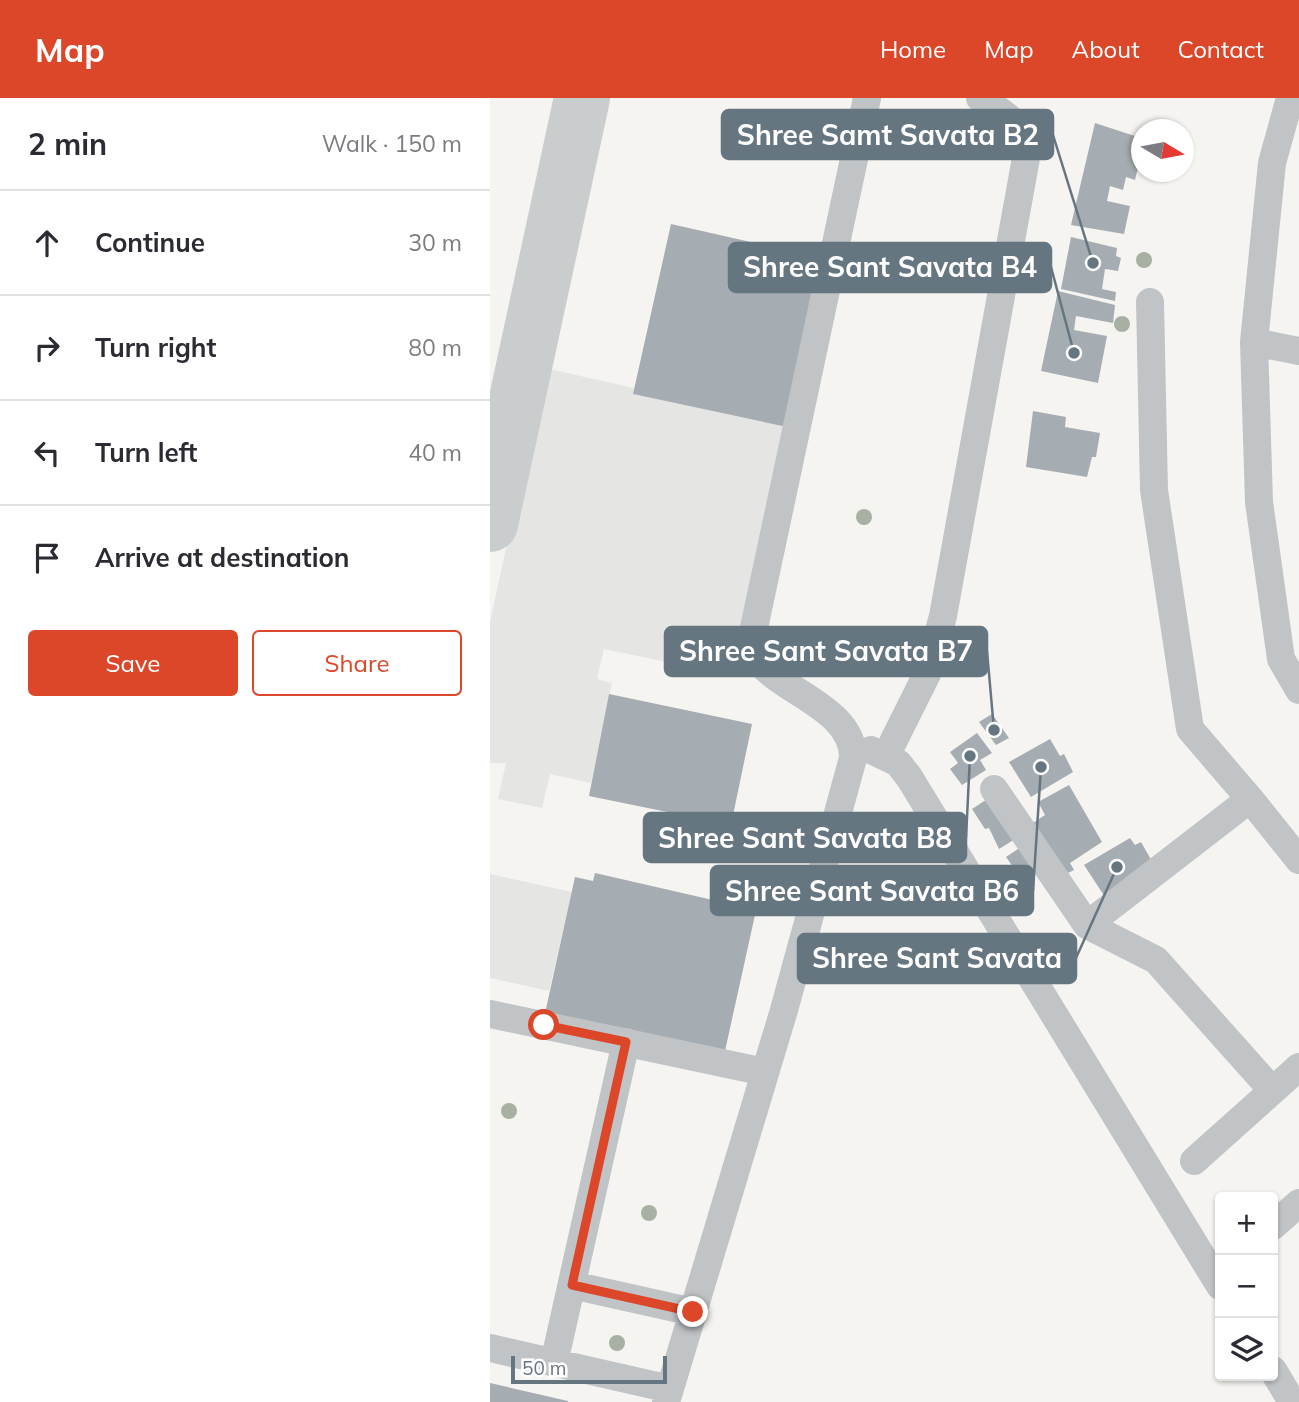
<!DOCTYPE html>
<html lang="en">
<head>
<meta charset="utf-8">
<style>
  :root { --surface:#fff; --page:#f2f2f3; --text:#2b2b33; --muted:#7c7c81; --line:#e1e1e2; --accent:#dc4629 }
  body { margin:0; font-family:Mulish,sans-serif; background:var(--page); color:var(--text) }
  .controls { position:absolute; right:21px; bottom:21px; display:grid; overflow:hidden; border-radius:7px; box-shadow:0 2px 5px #0004 }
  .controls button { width:63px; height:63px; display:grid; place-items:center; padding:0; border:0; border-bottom:2px solid var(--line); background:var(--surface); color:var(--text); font:35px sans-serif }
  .compass { position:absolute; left:641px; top:21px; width:63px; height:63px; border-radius:50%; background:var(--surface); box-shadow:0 2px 5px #0004; rotate:100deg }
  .scale { position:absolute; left:21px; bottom:18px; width:156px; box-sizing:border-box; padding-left:7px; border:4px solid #657681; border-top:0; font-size:19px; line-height:24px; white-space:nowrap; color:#657681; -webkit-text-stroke:5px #fff; paint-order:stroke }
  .stop { position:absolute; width:21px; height:21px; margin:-16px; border:5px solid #dc4629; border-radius:50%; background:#fff }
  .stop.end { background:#dc4629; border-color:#fff; box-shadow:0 2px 7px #0008 }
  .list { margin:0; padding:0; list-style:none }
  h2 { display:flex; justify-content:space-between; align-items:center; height:91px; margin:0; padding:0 28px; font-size:30px }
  h2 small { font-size:23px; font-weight:400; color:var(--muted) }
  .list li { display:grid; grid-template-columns:46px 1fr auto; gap:21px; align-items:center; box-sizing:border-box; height:105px; padding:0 28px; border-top:2px solid var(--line) }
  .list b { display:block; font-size:26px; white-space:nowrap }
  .list em { font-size:23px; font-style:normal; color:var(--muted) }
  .actions { display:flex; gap:14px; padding:21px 28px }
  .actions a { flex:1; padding:16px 0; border:2px solid var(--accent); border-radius:7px; text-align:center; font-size:24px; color:var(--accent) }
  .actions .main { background:var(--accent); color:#fff }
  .icon { flex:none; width:38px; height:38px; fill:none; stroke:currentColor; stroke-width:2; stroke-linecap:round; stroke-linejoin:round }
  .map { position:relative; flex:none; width:809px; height:1304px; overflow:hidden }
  header { display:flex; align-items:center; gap:42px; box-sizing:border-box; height:98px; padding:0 35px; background:var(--accent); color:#fff }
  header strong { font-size:33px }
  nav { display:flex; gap:38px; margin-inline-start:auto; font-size:24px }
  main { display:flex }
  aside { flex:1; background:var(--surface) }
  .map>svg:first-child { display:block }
  .built { fill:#e5e6e4 }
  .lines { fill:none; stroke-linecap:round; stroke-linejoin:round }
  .taxiway { stroke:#cacdce; stroke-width:56 }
  .building { fill:#a5adb2 }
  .minor { stroke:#c0c4c7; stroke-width:28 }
  .tree { fill:#a8b0a3 }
  .route { stroke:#dc4629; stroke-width:9 }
  .leader { fill:none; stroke:#657681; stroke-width:2.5 }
  .callout-dot { fill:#657681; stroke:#fff; stroke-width:2.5 }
  .callout { fill:#657681; stroke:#657681; stroke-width:2.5 }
  .callout-label { font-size:28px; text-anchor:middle; font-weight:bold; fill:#fff }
</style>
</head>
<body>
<header>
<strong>Map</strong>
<nav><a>Home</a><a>Map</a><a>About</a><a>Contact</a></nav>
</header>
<main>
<aside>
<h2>2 min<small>Walk · 150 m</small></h2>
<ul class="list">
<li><svg class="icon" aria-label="ahead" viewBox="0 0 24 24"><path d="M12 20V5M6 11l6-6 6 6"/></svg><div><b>Continue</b></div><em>30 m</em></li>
<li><svg class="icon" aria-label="right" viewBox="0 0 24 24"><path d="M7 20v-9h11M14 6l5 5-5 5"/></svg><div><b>Turn right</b></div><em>80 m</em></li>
<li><svg class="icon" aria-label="left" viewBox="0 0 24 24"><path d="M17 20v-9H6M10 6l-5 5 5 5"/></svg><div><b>Turn left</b></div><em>40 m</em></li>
<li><svg class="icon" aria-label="arrive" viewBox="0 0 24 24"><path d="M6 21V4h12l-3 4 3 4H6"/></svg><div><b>Arrive at destination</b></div></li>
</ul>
<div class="actions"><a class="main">Save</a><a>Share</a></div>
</aside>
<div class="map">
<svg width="809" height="1304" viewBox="0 0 809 1304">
  <rect width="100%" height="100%" fill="#f5f4f1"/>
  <!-- built -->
  <path class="built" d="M55,270L144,290L143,296L297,329L243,578L114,551L107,581L122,585L101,685L60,676L52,710L8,701L16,665H0V524Z
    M0,776L82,794L59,893L0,880Z"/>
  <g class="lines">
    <!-- taxiway -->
    <path class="taxiway" d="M0,426L92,0"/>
  </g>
  <!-- building -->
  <path class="building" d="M605,25L648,39L642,59L650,61L645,82L636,79L633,92L620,88L617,103L640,108L634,136L581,127Z
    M181,126L332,160L297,329L143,296Z
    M581,139L627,150L626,158L631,160L628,173L615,171L612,191L626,194L625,203L571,191Z
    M568,193L625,207L623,225L586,218L584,232L617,238L608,285L551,273Z
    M543,313L576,319L575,329L610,335L606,359H602L597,379L536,369Z
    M119,596L262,626L241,727L99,698Z
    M502,616L519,640L506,647L489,624Z
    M487,635L502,655L490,662L496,672L472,687L460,671L468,665L460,654Z
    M560,641L570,658L574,656L583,674L541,699L519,664Z
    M579,687L612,744L580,765L584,772L574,777L543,725L555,717L548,704Z
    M505,696L533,736L509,751L499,730L495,731L482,711Z
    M640,740L645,747L651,744L663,765L615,799L594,767Z
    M537,745L549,764L528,776L516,759Z
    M105,775L249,808L248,814L265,817L235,953L54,920L85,779L103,783Z
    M0,1285L78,1303V1304H0Z"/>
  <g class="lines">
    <!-- minor -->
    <path class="minor" d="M800,0L782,65L764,244L769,404L791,561L809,592
      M660,204L664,392L700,631L760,701
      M764,244L809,253
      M381,652L408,665L419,679L730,1188
      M396,658L437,576L453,518L536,60C538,28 514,15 490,0
      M504,691L597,827L666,862L782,992
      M597,827L760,701L809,762
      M0,916L275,974
      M704,1063L809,969
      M783,1128L809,1105
      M82,1187L203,1214
      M0,1250L180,1291
      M64,1265L136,944
      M783,1272L802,1304
      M176,1304L294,912L363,660C364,602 265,590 261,544L377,0"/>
  </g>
  <!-- trees -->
  <g class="tree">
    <circle cx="654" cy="162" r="8"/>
    <circle cx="632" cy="226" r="8"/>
    <circle cx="374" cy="419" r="8"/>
    <circle cx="19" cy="1013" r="8"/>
    <circle cx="159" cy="1115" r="8"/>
    <circle cx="127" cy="1245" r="8"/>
  </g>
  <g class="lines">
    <!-- route -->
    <path class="route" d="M54,927L136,944L82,1187L203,1214"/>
  </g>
  <!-- callouts -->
  <path class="leader" d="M603 165L563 37M584 255L561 169M504 632L497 553M480 658L476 740M551 669L543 793M627 769L586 860"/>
  <g class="callout-dot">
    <circle cx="603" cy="165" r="7"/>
    <circle cx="584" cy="255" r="7"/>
    <circle cx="504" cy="632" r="7"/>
    <circle cx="480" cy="658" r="7"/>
    <circle cx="551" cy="669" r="7"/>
    <circle cx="627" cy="769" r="7"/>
  </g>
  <g class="callout">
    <rect x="232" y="12" width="331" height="49" rx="7"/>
    <rect x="239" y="145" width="322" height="49" rx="7"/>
    <rect x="175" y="529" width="322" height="49" rx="7"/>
    <rect x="154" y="715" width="322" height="49" rx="7"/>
    <rect x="221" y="768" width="322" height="49" rx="7"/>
    <rect x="308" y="836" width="278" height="49" rx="7"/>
  </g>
  <g class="callout-label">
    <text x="398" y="47">Shree Samt Savata B2</text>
    <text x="400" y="179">Shree Sant Savata B4</text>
    <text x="336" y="563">Shree Sant Savata B7</text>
    <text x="315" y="750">Shree Sant Savata B8</text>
    <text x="382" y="803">Shree Sant Savata B6</text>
    <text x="447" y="870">Shree Sant Savata</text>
  </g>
</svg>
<div class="controls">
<button>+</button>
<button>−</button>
<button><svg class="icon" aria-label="layers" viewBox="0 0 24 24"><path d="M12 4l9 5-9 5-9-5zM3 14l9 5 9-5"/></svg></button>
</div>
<svg class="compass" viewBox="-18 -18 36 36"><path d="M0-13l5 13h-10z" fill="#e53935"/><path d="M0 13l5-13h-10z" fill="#7c7c81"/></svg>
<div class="scale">50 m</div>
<div class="stop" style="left:54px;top:927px"></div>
<div class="stop end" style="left:203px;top:1214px"></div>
</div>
</main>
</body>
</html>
